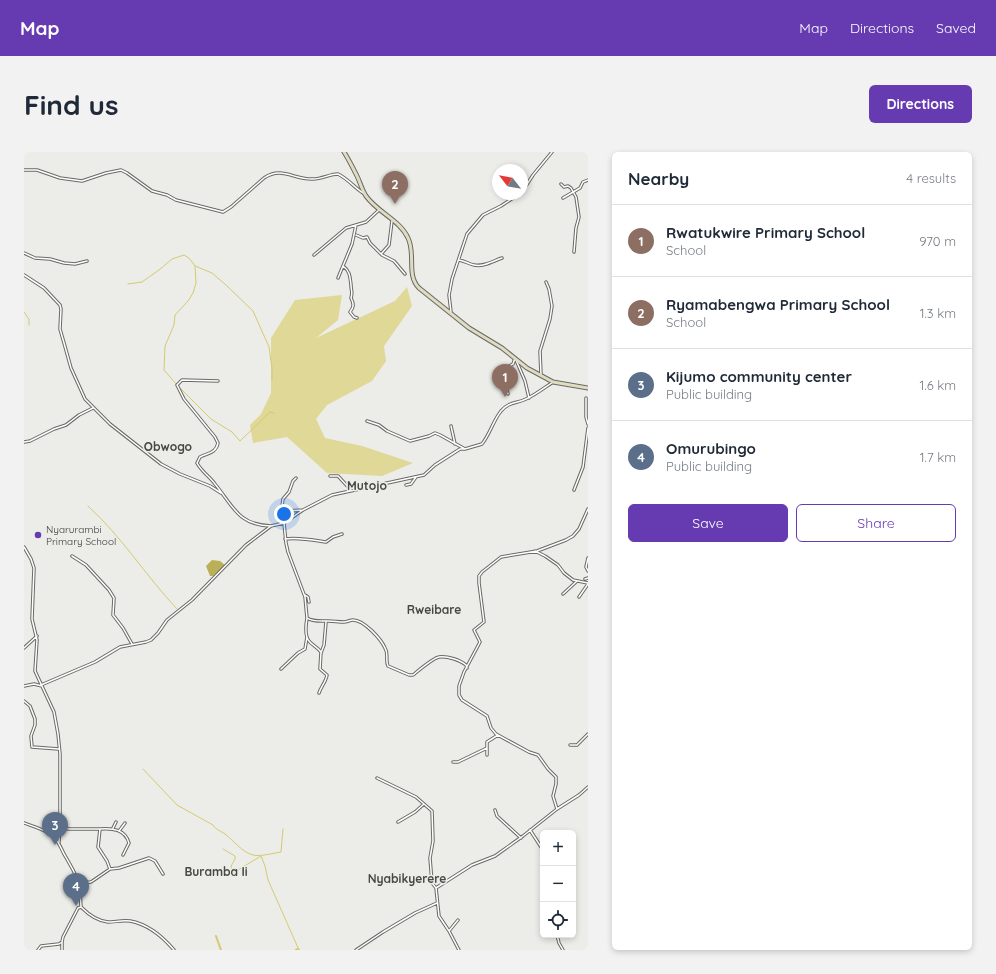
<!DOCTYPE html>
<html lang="en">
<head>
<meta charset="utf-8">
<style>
  :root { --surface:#fff; --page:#f2f2f3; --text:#1f2937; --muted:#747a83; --line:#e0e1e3; --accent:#663ab1 }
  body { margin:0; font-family:Quicksand,sans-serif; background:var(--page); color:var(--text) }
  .controls { position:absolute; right:12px; bottom:12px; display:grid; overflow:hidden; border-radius:6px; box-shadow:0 2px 6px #0003 }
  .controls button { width:36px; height:36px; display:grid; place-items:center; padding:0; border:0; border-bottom:1px solid var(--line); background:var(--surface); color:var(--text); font:20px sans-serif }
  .compass { position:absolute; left:468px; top:12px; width:36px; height:36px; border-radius:50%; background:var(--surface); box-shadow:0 2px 6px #0003; rotate:301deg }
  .you { position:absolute; left:260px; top:362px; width:14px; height:14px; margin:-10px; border:3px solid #fff; border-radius:50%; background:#1a73e8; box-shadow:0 0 0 6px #1a73e833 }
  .badge { display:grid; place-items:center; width:26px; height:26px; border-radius:50%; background:var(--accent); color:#fff; font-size:13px; font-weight:700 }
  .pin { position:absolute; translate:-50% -33px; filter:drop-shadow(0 1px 2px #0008) }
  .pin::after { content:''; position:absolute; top:21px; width:14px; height:12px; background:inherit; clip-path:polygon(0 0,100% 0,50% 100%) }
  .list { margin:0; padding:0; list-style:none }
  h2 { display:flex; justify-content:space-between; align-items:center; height:52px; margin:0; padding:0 16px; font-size:17px }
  h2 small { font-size:13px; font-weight:400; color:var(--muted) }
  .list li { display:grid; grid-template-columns:26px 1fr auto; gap:12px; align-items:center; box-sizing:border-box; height:72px; padding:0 16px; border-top:1px solid var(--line) }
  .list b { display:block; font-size:15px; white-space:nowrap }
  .list p { margin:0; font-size:13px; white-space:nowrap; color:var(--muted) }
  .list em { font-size:13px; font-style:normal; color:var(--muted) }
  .actions { display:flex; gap:8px; padding:12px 16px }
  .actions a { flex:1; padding:9px 0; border:1px solid var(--accent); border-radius:6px; text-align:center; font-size:14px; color:var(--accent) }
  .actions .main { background:var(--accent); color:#fff }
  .icon { flex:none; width:22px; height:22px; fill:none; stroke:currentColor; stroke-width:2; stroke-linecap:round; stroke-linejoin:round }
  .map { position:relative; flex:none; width:564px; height:798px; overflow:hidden; border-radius:6px }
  header { display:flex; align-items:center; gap:24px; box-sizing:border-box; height:56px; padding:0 20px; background:var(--accent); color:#fff }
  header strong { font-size:19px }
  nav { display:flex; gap:22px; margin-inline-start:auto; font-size:14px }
  .intro { display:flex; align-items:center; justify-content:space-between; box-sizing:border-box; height:96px; padding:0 24px }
  h1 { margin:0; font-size:28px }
  .button { padding:10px 18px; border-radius:6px; background:var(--accent); color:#fff; font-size:14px; font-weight:700 }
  main { display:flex; gap:24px; padding:0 24px }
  aside { flex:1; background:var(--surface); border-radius:6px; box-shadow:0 2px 6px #0003 }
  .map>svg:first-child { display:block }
  .green { fill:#dfd896 }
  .forest { fill:#bab057 }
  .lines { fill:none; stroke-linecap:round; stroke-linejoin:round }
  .stream { stroke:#d4ca71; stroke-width:1 }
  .canal { stroke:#d4ca71; stroke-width:2 }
  .street-casing { stroke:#6a6966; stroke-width:3.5 }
  .secondary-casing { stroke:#6a6966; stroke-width:5 }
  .street { stroke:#fff; stroke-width:1.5 }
  .secondary { stroke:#dfdcc2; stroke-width:3 }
  .poi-dot { fill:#663ab1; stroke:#ecece8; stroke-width:1.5 }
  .labels { text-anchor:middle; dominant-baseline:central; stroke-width:3; stroke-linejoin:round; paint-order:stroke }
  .poi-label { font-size:10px; fill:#393937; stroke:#ecece8; text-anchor:start }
  .quarter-label { font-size:12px; font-weight:bold; fill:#474743; stroke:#ecece8 }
</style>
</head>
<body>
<header>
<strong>Map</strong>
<nav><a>Map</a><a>Directions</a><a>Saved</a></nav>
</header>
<div class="intro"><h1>Find us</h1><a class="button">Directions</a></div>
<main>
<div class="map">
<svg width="564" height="798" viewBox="0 0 564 798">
  <rect width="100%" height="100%" fill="#ecece8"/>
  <!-- green -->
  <path class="green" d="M383,135L388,154L360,194L362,209L348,229L303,253L292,267L301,286L338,294L389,311L358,324L303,321L263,285L229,291L226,273L237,262L247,241V186L271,148L318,143L314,168L292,186L371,149Z"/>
  <!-- forest -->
  <path class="forest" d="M188,408L196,409L201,413L189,424H186L182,414Z"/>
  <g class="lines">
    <!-- stream -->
    <path class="stream" d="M171,114L172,131L169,141L164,149L151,163L150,173L141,194L140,218L153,233L187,267L208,280L216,289L246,260L250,261
      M104,132L118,130L135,118L148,107L160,103L165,106L171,114L188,121L202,133L229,159L245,195L248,216V228
      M0,160L5,167V173
      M64,354C98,385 122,424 153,457
      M119,617L153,653L189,673C192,678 197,679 201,682C210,689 218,700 229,703C235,705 250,701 257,700L259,677
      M199,697L211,704V707L207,714L209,721L237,704L241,714L244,728L275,798"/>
    <!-- canal -->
    <path class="canal" d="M192,784L197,798
      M272,798L274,797L275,798"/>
    <defs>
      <path id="street" d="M0,18H13L36,26L58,29L82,21L97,18L103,21L128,39L143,43L152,48L199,60L207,55L240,26C258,14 270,28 289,27C298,27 306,22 314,22C324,27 330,35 339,41
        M537,32L540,35L544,34L547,36L552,45L555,65L552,76L550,100
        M498,40L509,23L528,0
        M539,46L556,36L559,30L564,28
        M332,83L339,86L343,85L346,91L358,103L370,109L381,122
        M0,101L11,106L26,107L40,111L51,112L63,109
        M357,102L365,93L368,69
        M290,103L322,76L342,70L355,58
        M435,108C441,109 445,112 450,113C460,115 469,109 478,106
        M319,114C326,119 326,125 327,133C327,139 329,140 327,146C330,152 330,155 326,160L330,165L333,166
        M0,123L20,136L36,153L37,157L36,177L40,191L47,216L61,247L86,272L137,312L156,322L186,334L197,341
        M314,126L328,92L332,73
        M427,160L425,143L428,127L443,82L459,63L477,54L495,42
        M492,208L501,229L505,246
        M517,223L516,199L526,167L528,154L525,137L522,130
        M194,229L158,228L153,233L160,247L191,285L194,291C192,301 184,301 176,305L173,311C177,319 186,325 191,332C209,354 214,373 247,374
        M484,242L478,218L489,212L491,206
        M562,246V265L564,272
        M343,269L355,273L363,279L386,289L405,284L411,281L416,283L441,297
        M427,274L431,292
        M0,290L6,289L30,277L42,273L55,263L69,256
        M306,324H314L327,338
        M272,326L269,329L265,340L259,347L258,354L262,359L279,358
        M382,333L387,332L392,325
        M550,338L559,315L564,276
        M260,371L262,391L264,400L281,445L283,466C289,470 297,469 304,469C309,469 315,470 320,470C323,470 326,468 329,468C340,468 357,487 361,496C365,502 361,508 364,514L385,523H389C394,519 409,506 415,505C424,504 436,508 442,513L443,516
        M261,387C274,385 289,388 302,390L309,385L318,382
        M0,395L7,407L10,416L8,467L13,488L11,519L30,560L34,582L36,602V669L35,690
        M511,399L521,404L534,413L540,421L549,428L564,431
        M48,404L62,413L85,438L90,446L89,463L99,476L108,492
        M564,406L562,415L564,419
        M561,427L564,426
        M539,442L553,429
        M281,443L284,445L285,450
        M555,445L564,432
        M283,466C282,472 280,483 285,489C288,493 293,495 297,500L296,517L303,523C302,530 297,534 295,541
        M0,496L13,484
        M297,501L300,493L302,470
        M257,517L274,501L281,497L283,485
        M17,533L71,510L96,495L122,490L127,488L134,481L143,468L168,448L222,393L247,374L260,371L279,358L308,343L400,323L411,313L436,297H441L458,292C466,282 469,269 477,259C486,249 492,252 502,247C511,243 520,236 529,230
        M0,534L10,532L18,534
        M0,549L6,554L11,567V573L7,584L8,595L35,597
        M546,593H553L564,582
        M463,603V590L474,583
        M429,610H434L463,596
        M353,626L392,645L408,659L409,689L406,706L408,731L412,736L448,713L471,704L499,684L533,657L555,643L564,635
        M533,657L529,644L532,632V625L524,617L514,603L505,600L472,582L467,576L463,564L438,548L435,543V534L440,520L456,490L450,478L460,470L455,431V424L458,420L477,405L513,399L542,388L549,384L555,377L564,357
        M471,658L473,664L497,686
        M37,670L44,677H76
        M374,670L391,660L400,652
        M0,671C8,674 19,677 26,682C34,688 36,694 40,702C53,724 56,728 57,755C64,762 73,769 84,770C91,770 98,768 106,769C123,772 139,785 150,798
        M89,676L92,670
        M506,678L519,698
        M95,679L101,671
        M86,717L83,709L74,695L76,677C88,676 101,677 105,691L99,703
        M55,731L67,730L86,717L95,716L125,706L131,709L139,722
        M412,736L415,764L425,779L435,798
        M425,779L434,768
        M533,783L535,791L539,798
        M14,798L17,794L35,792L38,790
        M38,798V790L39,785L54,756L57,755
        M332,798L359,780L391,761L413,751"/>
      <path id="secondary" d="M320,0C325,8 329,16 333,24C336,30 338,38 342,44C353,60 376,68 384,86C392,102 382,123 395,136L445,176L478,196L503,216L529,230L564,236"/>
    </defs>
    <!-- street casing -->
    <use href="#street" class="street-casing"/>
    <!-- secondary casing -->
    <use href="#secondary" class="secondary-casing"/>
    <!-- street -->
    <use href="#street" class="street"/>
    <!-- secondary -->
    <use href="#secondary" class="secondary"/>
  </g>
  <!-- markers -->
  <circle class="poi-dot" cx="14" cy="383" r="4"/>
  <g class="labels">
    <!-- poi labels -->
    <g class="poi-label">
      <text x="22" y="377">Nyarurambi<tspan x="22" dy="12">Primary School</tspan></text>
    </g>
    <!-- quarter labels -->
    <g class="quarter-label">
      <text x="144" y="294">Obwogo</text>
      <text x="343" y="333">Mutojo</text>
      <text x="410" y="457">Rweibare</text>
      <text x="192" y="719">Buramba Ii</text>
      <text x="383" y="726">Nyabikyerere</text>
    </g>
  </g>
</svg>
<div class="controls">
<button>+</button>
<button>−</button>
<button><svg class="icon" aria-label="locate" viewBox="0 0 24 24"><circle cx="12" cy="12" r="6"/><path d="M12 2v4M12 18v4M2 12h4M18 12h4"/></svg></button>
</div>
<svg class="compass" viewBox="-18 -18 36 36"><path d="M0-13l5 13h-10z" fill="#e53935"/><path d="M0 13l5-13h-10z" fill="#747a83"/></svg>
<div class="you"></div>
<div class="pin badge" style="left:481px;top:245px;background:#8d6e63">1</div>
<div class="pin badge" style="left:371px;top:52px;background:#8d6e63">2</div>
<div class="pin badge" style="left:31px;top:693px;background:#5c6f8a">3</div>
<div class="pin badge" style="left:52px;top:754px;background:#5c6f8a">4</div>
</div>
<aside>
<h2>Nearby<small>4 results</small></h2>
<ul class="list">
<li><span class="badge" style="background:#8d6e63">1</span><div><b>Rwatukwire Primary School</b><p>School</p></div><em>970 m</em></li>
<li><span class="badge" style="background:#8d6e63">2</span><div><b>Ryamabengwa Primary School</b><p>School</p></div><em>1.3 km</em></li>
<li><span class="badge" style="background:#5c6f8a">3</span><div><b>Kijumo community center</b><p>Public building</p></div><em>1.6 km</em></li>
<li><span class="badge" style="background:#5c6f8a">4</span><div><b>Omurubingo</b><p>Public building</p></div><em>1.7 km</em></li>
</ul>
<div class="actions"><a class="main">Save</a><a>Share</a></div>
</aside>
</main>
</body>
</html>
